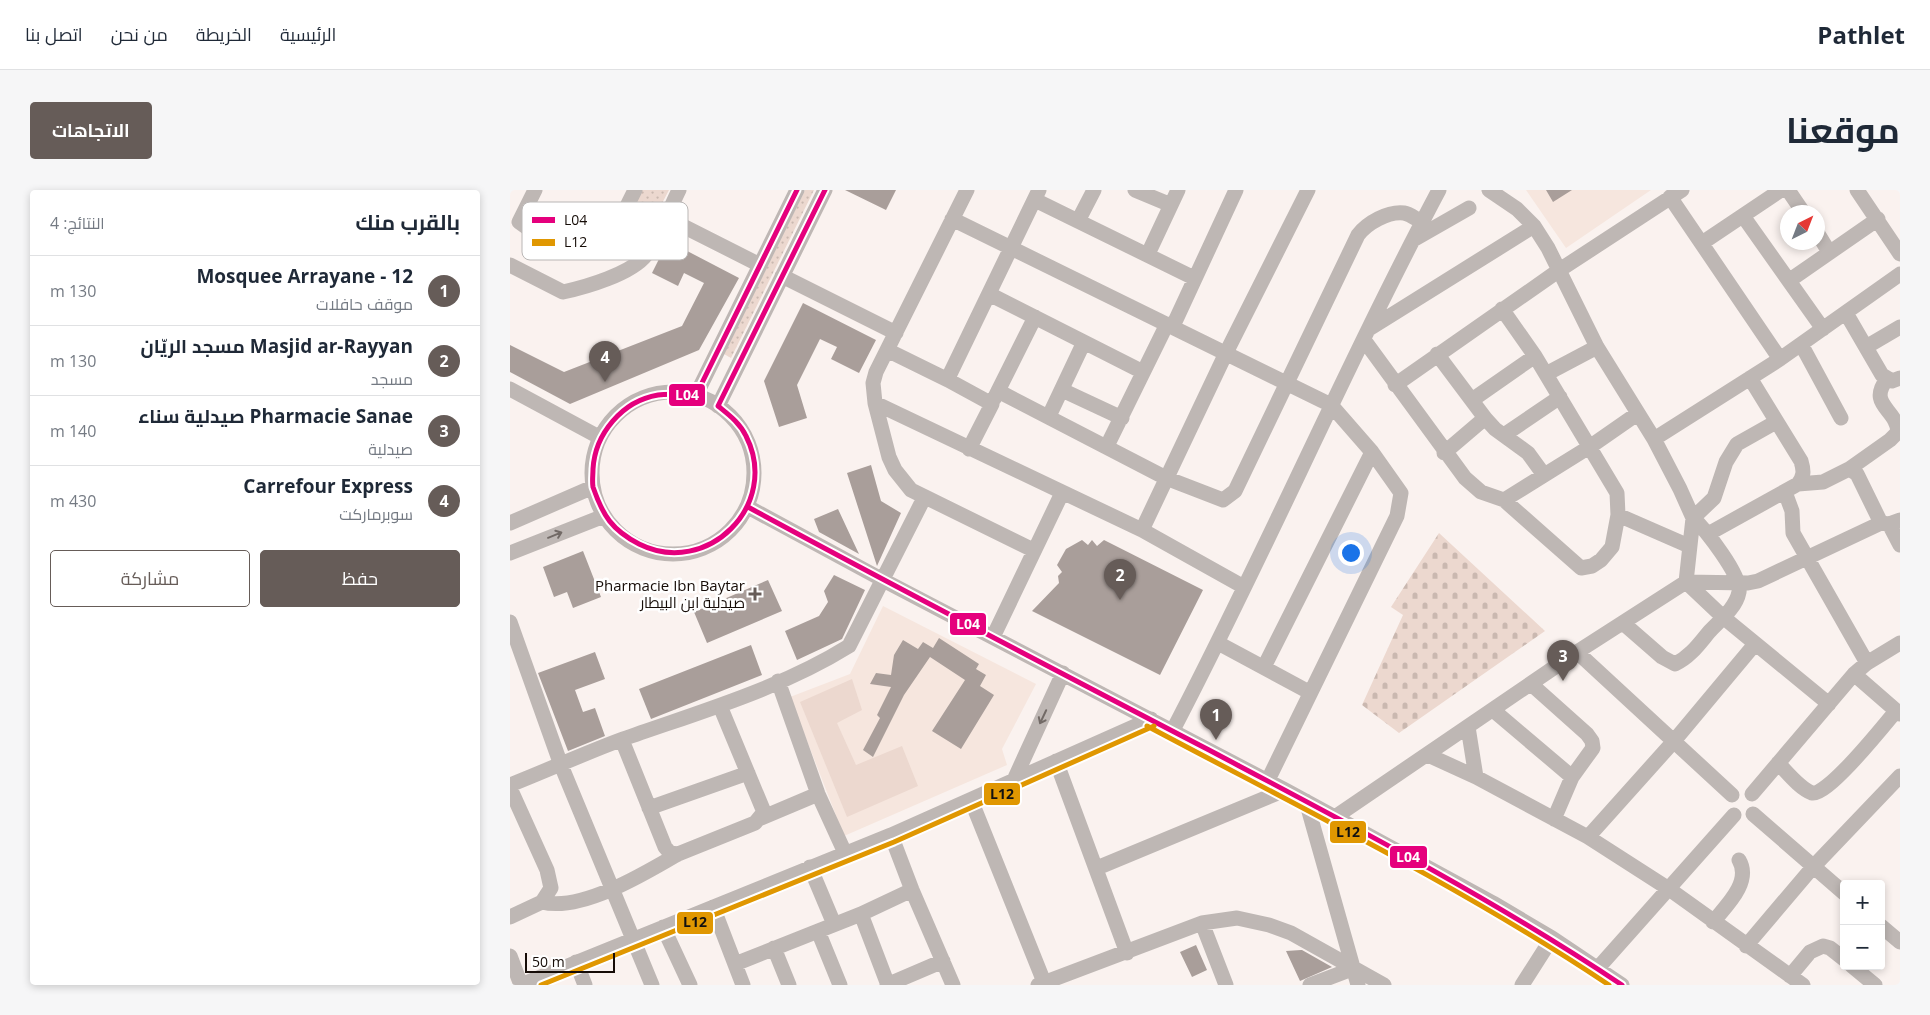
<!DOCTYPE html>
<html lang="ar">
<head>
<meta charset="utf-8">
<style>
  :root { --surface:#fff; --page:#f6f6f7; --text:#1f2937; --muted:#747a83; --line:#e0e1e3; --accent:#665c58 }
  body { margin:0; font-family:"Open Sans",Cairo,sans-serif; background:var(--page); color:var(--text); direction:rtl }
  .controls { position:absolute; right:15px; bottom:15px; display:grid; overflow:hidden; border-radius:5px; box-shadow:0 2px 8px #0003 }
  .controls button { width:45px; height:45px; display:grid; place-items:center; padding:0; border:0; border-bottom:1px solid var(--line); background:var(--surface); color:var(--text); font:25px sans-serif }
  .compass { position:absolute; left:1270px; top:15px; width:45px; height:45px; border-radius:50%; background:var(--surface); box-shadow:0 2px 8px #0003; rotate:42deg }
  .scale { position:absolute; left:15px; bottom:12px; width:90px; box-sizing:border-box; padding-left:5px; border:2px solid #160c07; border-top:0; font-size:14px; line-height:18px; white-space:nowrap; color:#160c07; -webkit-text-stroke:4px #fff; paint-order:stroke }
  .you { position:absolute; left:840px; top:362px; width:18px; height:18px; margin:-12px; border:4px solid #fff; border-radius:50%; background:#1a73e8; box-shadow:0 0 0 8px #1a73e833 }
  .badge { display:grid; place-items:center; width:32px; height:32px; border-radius:50%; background:var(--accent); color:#fff; font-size:16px; font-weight:700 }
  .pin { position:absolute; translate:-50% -41px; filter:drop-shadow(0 1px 2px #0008) }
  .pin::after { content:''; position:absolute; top:26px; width:18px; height:15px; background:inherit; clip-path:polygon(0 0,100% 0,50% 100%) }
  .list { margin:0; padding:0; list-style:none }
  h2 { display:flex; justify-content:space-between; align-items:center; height:65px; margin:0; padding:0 20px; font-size:21px }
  h2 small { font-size:16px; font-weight:400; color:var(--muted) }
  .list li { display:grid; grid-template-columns:32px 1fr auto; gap:15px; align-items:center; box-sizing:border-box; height:70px; padding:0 20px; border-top:1px solid var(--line) }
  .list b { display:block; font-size:19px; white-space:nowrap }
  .list p { margin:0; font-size:16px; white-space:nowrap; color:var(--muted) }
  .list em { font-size:16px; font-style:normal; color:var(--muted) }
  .actions { display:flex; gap:10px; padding:15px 20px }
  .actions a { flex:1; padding:11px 0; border:1px solid var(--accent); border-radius:5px; text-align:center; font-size:18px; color:var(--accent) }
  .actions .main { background:var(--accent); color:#fff }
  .map { position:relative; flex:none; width:1390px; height:795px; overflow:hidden; direction:ltr; border-radius:5px }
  header { display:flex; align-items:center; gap:30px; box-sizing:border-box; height:70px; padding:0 25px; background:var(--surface); border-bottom:1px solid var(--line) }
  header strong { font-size:24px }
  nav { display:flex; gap:28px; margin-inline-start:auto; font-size:18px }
  .intro { display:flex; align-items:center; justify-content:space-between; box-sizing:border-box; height:120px; padding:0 30px }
  h1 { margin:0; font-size:35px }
  .button { padding:12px 22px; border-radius:5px; background:var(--accent); color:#fff; font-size:18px; font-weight:700 }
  main { display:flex; gap:30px; padding:0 30px }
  aside { flex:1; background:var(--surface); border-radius:5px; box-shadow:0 2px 8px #0003 }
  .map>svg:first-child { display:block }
  .built { fill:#f6e6de }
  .grass { fill:url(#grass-dots) }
  .cemetery { fill:url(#cemetery-stones) }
  .park { fill:#ecd8cf }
  .building { fill:#a99e9a }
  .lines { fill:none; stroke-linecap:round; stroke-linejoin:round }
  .minor { stroke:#beb7b4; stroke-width:15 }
  .bus-1-casing { stroke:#fff; stroke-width:9 }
  .bus-2-casing { stroke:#fff; stroke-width:9 }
  .bus-1 { stroke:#e5007d; stroke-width:5 }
  .bus-2 { stroke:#e09701; stroke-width:5 }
  .oneway { stroke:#726a66 }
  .poi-dot { fill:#665c58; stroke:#fff; stroke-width:2 }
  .labels { text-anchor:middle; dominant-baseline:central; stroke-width:5; stroke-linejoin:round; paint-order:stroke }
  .poi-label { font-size:15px; fill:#160c07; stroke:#fff; text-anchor:end }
  .key { fill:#fff; stroke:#b9b6b5; stroke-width:1 }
  .key-label { font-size:14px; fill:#160c07 }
  .line-badge { stroke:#fff; stroke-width:2 }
  .badge-label { font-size:14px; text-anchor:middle; font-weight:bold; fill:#fff }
  .pale-badge-label { font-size:14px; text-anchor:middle; font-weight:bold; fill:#111 }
</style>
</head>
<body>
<header>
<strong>Pathlet</strong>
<nav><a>الرئيسية</a><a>الخريطة</a><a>من نحن</a><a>اتصل بنا</a></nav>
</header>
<div class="intro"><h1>موقعنا</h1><a class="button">الاتجاهات</a></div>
<main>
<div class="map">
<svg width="1390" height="795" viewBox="0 0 1390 795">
  <defs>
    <pattern id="grass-dots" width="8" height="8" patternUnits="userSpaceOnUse" patternTransform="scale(1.25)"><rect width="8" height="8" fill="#ecd8cf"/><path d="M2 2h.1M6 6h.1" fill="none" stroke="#cab8b0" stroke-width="1.8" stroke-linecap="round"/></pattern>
    <pattern id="cemetery-stones" width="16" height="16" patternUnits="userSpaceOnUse" patternTransform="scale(1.25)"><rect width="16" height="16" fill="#ecd8cf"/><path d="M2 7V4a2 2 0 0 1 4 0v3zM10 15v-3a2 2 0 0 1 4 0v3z" fill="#cab8b0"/></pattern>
  </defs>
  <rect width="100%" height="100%" fill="#faf2ef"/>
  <!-- built -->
  <path class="built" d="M1016,0H1141L1056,58Z
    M373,416L526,494L492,559L497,575L334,646L280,507L340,484Z"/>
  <!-- grass -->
  <path class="grass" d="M132,0H159L123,69L106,51Z
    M295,0H304L221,168L214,164Z"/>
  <!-- cemetery -->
  <path class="cemetery" d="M929,343L1035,441L889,543L852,515L893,425L881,417Z"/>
  <!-- park -->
  <path class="park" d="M342,489L352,520L327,533L346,575L392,556L408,596L337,627L290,512Z"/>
  <!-- building -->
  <path class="building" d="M335,0H386L376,20Z
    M1036,0H1062L1043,12Z
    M158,51L229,88L189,160L60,214L0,182V155L54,182L172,136L194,93L174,83L168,96L142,83Z
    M293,113L366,150L349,183L321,169L327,157L310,149L287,195L297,228L269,237L254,191Z
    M361,275L371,311L391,323L367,376L337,283Z
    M328,319L349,364L309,342L304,329Z
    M572,350L578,355L582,350L587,356L594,350L693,400L650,485L522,421L549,393L548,386L552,382L547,375L556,359Z
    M73,361L91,407L63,418L57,402L44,407L33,377Z
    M324,385L355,400L332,449L287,470L275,441L309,426L318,412L314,401Z
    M258,390L272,421L197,453L184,422Z
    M429,448L469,474L466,479L476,485L470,496L484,505L451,559L422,541L455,490L420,467L394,505L363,567L353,560L370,528L367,525L381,497L360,494L366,483L381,485L384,465L393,450L408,459L413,452L423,458Z
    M241,455L252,485L141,529L129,499Z
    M85,462L95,489L65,500L73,522L85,518L95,546L58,561L28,483Z
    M686,755L697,780L682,787L670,762Z
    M791,760H792L822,777L790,791L776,761Z"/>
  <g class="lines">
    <!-- minor -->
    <path class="minor" d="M25,0L9,32L30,47L47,55L64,60L80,56L94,50L105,40L125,0
      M457,0L366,182L363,193L365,213L379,267L385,280L401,300L523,360
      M625,0L661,15
      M979,0L1007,19L1024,36L1038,58L1087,157L1144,249L1170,299L1183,328L1176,392L1213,427L1319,514
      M1278,0L1293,22
      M1347,0L1390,64
      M1160,7L1270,169
      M525,10L684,88
      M1233,26L1313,139
      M155,27L250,75
      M442,29L821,215L862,262L891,303L887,326L758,590
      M568,31L584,0
      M1308,44L1319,62
      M903,50L959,18
      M1192,53L1271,0
      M638,64L668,0
      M0,75L53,102C76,97 121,84 136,65C148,50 160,18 169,0
      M272,86L386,143
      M1280,90L1368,29
      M479,104L633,182
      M1336,123L1372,185L1382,191L1390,188
      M663,136L726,0
      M859,139L1024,36
      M854,150L955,288L971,302L994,310L1071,378L1082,376L1091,370L1102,357L1108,325L1107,303L1025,166L992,119
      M1291,154L1331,228
      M1356,157L1390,137
      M377,160L438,190
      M927,164L975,228L985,239L1018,263L1034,285
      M1036,184L1087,157
      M885,195L1048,81L1172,0
      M0,199L89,247
      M552,200L612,228
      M488,201L656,288L713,310L725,301L848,45C857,33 878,21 894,23C900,24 906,29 912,32
      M82 283a81 81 0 1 1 162 0a81 81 0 1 1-162 0Z
      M186,205L287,0
      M484,209L525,127
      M962,210L1025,166
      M365,213L632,340L734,397
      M208,216L315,0
      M539,226L574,152
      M994,245L1050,207
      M1144,249L1270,169L1390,84
      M597,256L657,134
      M459,259L482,214L438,190L440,184L529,0
      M934,263L975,228
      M1339,279L1380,250L1388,242C1387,219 1357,215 1377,189
      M1288,294L1313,292L1339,279L1347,284L1371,333
      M1275,302L1282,321L1283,343L1357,473
      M994,310L1081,256L1127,224
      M238,317L373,390L775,600L983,713L1042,748L1112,795
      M1108,325L1179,356
      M0,333L83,297
      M1379,334L1390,355
      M632,340L716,163L798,0
      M1198,344L1288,294C1294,286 1294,281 1291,271L1240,188
      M0,363L94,326
      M0,432L51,575L142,795
      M1113,433L1152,467L1165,474C1180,467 1189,454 1199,442C1209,431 1226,418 1229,402C1232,386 1195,339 1183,328L1204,308L1216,272L1227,254L1266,232
      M483,447L552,303
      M708,453L799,502
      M1067,462L1222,605
      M754,477L862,262
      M1344,484L1390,524
      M268,491L308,604L335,663
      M1021,494L1077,544L1082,551L1083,558L1062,587L1044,629
      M983,520L1062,587
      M958,537L966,587
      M663,540C756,362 835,177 929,0
      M112,550L155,657L160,663L168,664L245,633L254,622L210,516
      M918,565L966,587L1078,647L1159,699L1293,795
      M546,571L617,763
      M1268,573C1277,582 1289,598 1302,603C1317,607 1375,534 1386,521
      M504,590L553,483
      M0,595C38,580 75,563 113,549C189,522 270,499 339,456L414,308
      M0,598L37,680L41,698L32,712L0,727
      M1242,604L1344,484L1357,473L1390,453
      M461,610L534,792
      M796,611L848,795
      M139,618L238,583
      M1243,624L1334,703
      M825,627L1067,462L1176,392L1238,393L1248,391L1371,333L1379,334L1390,330
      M251,628L308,604
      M381,645L402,700L443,795
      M1078,647L1164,551L1245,454
      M300,677L324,734
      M587,678L775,600
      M32,712C71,722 134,684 168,664
      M203,717L233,795
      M351,724L378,795
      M1203,732C1216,716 1242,692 1229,670
      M692,733L716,795
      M1371,736L1390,752
      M153,737L180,795
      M308,741L330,795
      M1236,756L1303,677L1390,586
      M264,758L279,795
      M0,766L11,795
      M66,772L75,795
      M225,774L351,724L402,700
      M1342,776L1365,795
      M1088,778L1224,625
      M1280,786L1300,762L1313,756L1320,758L1334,769
      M11,795L381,645L641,529
      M377,795L433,771
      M528,795L692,733L727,728L759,735L781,743L874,795
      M800,795L842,779
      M1012,795L1042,748"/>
    <defs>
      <path id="bus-1" d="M287,0L186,205C174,205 160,203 148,205C112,211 85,244 83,279C83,285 82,291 83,297C93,326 102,340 129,354C197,388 271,315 236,246C230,233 219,225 208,216L315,0
        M238,317C391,400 545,480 699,560C839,634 980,707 1112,795"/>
      <path id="bus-2" d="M637,536C793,619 952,697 1099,795
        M31,795L384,652L644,536"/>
    </defs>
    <!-- bus-1 casing -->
    <use href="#bus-1" class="bus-1-casing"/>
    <!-- bus-2 casing -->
    <use href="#bus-2" class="bus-2-casing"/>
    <!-- bus-1 -->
    <use href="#bus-1" class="bus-1"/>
    <!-- bus-2 -->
    <use href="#bus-2" class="bus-2"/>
  </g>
  <!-- one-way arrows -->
  <defs><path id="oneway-shaft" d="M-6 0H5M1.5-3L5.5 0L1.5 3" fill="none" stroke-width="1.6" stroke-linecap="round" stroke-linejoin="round" transform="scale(1.25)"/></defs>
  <g class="oneway">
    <use href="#oneway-shaft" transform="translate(45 345) rotate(-22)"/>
    <use href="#oneway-shaft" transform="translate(533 527) rotate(115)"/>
  </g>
  <!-- markers -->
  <path class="poi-dot" d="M242.5 396.5h5v5h5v5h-5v5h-5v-5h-5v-5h5z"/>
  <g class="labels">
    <!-- poi labels -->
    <g class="poi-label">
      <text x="235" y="395">Pharmacie Ibn Baytar<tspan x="235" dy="17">صيدلية ابن البيطار</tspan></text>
    </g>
  </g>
  <!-- legend -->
  <rect x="12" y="12" width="166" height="58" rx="8" class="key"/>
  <rect x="22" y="27" width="23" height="6" fill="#e5007d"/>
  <rect x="22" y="49" width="23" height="7" fill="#e09701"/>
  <g class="key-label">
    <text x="54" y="35">L04</text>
    <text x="54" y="57">L12</text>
  </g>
  <g class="line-badge">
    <rect x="158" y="193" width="38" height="24" rx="5" fill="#e5007d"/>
    <rect x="439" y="422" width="38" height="24" rx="5" fill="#e5007d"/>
    <rect x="473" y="592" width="38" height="24" rx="5" fill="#e09701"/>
    <rect x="819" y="630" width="38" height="24" rx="5" fill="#e09701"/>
    <rect x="879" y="655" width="39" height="24" rx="5" fill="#e5007d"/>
    <rect x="166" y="721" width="38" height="24" rx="5" fill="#e09701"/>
  </g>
  <g class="badge-label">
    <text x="177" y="210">L04</text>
    <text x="458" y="439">L04</text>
    <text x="898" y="672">L04</text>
  </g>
  <g class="pale-badge-label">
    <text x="492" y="609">L12</text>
    <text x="838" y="647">L12</text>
    <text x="185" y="737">L12</text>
  </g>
</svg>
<div class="controls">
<button>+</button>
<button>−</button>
</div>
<svg class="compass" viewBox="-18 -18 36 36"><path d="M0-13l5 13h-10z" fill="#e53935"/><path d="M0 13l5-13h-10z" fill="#747a83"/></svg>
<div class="scale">50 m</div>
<div class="you"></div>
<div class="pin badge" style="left:706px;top:550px">1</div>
<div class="pin badge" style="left:610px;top:410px">2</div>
<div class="pin badge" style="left:1053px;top:491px">3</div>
<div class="pin badge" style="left:95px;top:192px">4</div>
</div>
<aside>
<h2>بالقرب منك<small>النتائج: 4</small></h2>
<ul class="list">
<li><span class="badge">1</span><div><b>12 - Mosquee Arrayane</b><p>موقف حافلات</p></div><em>130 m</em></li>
<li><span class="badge">2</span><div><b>Masjid ar-Rayyan مسجد الريّان</b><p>مسجد</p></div><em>130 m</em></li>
<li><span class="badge">3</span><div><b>Pharmacie Sanae صيدلية سناء</b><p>صيدلية</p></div><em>140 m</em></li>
<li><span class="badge">4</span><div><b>Carrefour Express</b><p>سوبرماركت</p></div><em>430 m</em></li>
</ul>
<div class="actions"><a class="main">حفظ</a><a>مشاركة</a></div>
</aside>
</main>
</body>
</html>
